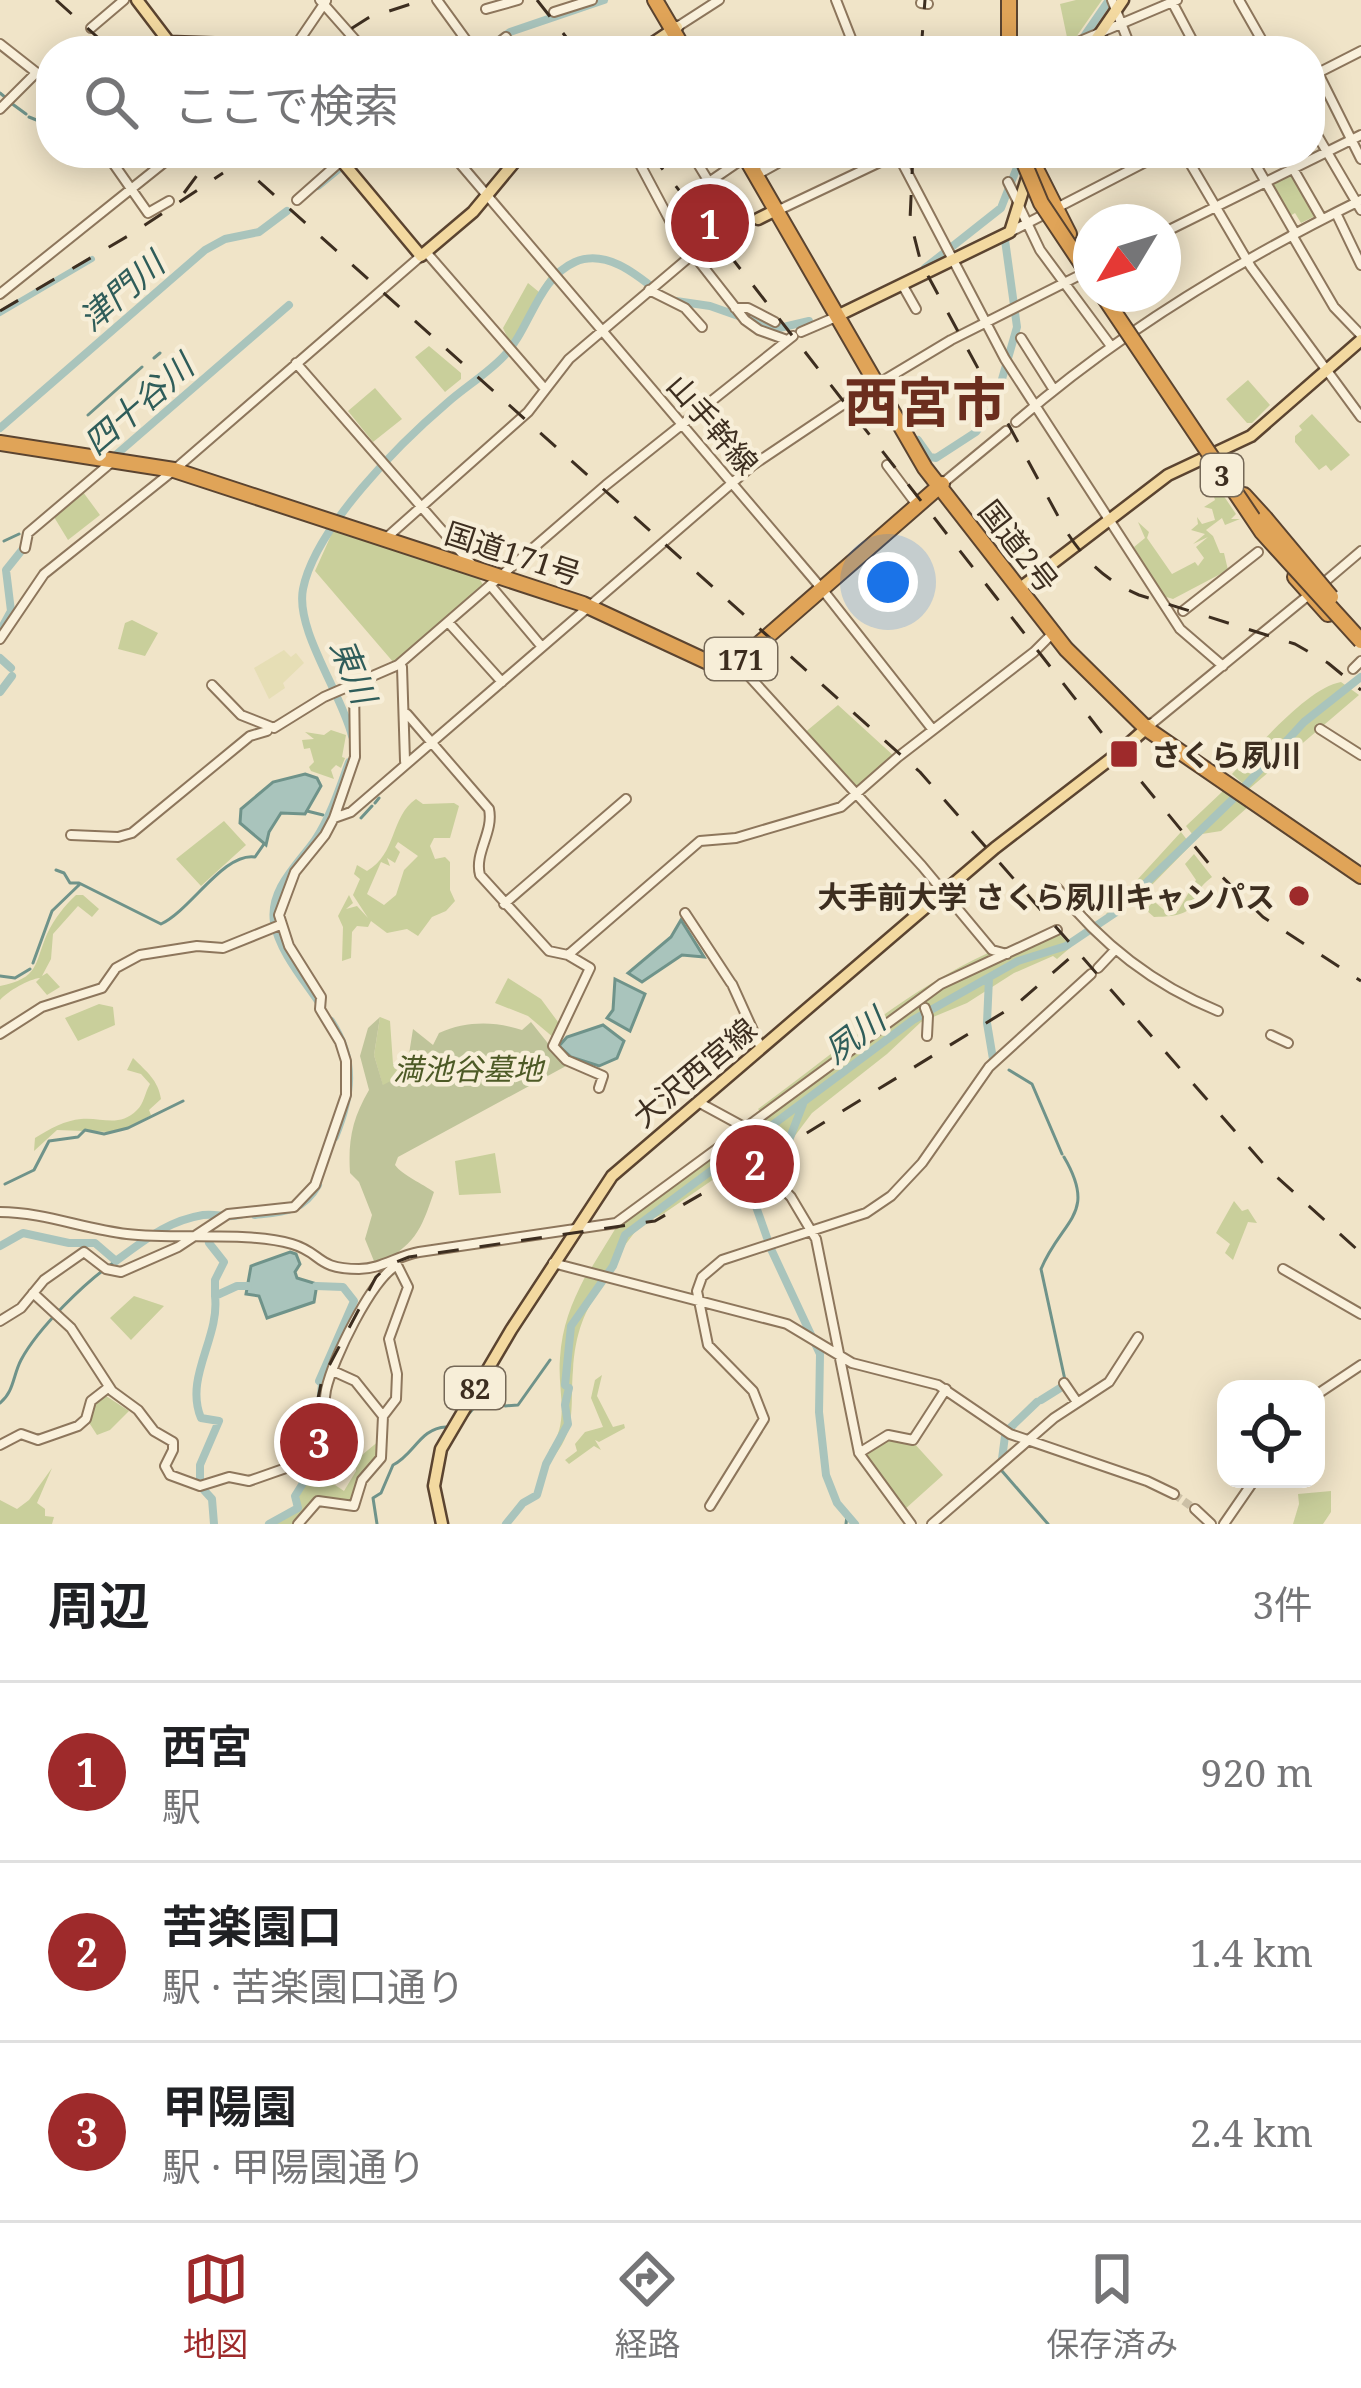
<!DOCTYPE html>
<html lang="ja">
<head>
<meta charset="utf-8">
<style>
  :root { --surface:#fff; --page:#f2f2f2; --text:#202124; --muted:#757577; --line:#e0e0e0; --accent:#9e2a2b }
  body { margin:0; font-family:"Noto Serif","Noto Sans JP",serif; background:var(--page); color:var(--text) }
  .controls { position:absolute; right:36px; bottom:36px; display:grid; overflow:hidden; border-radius:24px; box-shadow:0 6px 30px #0003 }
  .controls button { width:108px; height:108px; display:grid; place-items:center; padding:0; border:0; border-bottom:3px solid var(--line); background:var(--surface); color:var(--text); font:60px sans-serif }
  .compass { position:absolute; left:1073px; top:204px; width:108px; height:108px; border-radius:50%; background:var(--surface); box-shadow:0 6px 30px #0003; rotate:232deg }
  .you { position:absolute; left:888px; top:582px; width:42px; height:42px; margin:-30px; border:9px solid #fff; border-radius:50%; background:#1a73e8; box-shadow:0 0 0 18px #1a73e833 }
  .badge { display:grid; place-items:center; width:78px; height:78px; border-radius:50%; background:var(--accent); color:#fff; font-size:39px; font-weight:700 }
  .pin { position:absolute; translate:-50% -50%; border:6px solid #fff; box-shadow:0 3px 12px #0006 }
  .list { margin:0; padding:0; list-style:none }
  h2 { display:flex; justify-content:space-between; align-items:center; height:156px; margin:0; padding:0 48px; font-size:51px }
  h2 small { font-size:39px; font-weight:400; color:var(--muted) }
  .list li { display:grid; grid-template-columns:78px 1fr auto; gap:36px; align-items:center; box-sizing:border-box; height:180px; padding:0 48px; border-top:3px solid var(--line) }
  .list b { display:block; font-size:45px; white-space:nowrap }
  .list p { margin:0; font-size:39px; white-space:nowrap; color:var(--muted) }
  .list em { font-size:39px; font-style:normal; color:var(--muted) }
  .icon { flex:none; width:66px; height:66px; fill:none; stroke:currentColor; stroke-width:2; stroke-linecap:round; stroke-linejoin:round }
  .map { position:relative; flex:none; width:1361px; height:1524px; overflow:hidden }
  .search { position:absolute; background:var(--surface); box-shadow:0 6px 30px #0003; left:36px; right:36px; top:36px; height:132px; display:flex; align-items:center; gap:30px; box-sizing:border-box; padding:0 42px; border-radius:48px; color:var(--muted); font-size:45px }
  .sheet { height:696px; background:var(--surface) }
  nav { display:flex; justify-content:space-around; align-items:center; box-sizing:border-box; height:168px; border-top:3px solid var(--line); background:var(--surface); font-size:33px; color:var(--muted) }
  nav a { display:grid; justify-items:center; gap:6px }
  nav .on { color:var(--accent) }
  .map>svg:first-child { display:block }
  .farmland { fill:#e6deb5 }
  .green { fill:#c9cf9b; fill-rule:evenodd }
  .cemetery { fill:#bfc49a }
  .water { fill:#a9c4bc; stroke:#6f938a; stroke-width:3 }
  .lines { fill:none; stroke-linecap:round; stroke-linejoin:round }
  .stream { stroke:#6f938a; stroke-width:3 }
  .canal { stroke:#a9c4bc; stroke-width:6 }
  .river { stroke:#a9c4bc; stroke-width:8 }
  .minor-tunnel { stroke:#ccc0a6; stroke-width:8; stroke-dasharray:8 4; stroke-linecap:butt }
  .minor-casing { stroke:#8d765c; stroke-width:12 }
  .major-casing { stroke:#5b4430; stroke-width:15 }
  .highway-casing { stroke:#5b4430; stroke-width:18 }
  .minor { stroke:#faf1dc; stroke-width:8 }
  .major { stroke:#f3d9a0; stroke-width:10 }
  .highway { stroke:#e0a458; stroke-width:14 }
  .rail { stroke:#3d2e20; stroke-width:3; stroke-dasharray:21 21; stroke-linecap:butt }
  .highway-bridge-casing { stroke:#5b4430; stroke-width:18; stroke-linecap:butt }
  .highway-bridge { stroke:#e0a458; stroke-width:14 }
  .poi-dot { fill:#9e2a2b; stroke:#f7eed8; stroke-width:4.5 }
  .labels { text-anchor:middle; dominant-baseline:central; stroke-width:9; stroke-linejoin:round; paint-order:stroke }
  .shield { fill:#f7eed8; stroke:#756857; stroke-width:3 }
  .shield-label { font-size:27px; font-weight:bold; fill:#3d2e20 }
  .street-label { font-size:30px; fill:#3d2e20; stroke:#f7eed8 }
  .poi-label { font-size:30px; font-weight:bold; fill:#3d2e20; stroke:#f7eed8; text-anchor:start }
  .park-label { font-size:30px; font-style:italic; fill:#4d5a26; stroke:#f7eed8 }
  .water-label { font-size:33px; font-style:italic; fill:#2f5d5a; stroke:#f7eed8 }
  .town-label { font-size:54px; font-weight:bold; fill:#6b2e1e; stroke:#f7eed8 }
</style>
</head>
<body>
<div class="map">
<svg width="1361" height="1524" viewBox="0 0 1361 1524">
  <rect width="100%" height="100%" fill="#f0e4c8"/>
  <!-- farmland -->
  <path class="farmland" d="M284,650L291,657L296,653L304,663L283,683L285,688L269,699L254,668Z"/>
  <!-- green -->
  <path class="green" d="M1076,0H1102L1074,40L1068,42L1060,4Z
    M1293,172L1317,215L1301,223L1295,213L1288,217L1270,184Z
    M549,276L551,279L511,345L503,328L528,283L539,292Z
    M429,346L461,373V379L445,392L415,357Z
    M1248,380L1270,405L1252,423H1247L1226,399Z
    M375,388L402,419L373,442L348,411Z
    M1312,414L1350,455L1331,471L1326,465L1319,470L1295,442V436L1302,430L1299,426Z
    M1219,489L1236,514L1231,519H1240L1225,525L1222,518L1206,530L1213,536L1220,553H1224L1228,570L1173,599L1163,596L1134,547L1145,538L1138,522L1149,532L1147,538L1172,574L1195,562L1198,566L1204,558L1196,547L1208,537L1193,544L1205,534L1191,530L1198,524L1197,517L1202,524L1215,520L1212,509L1204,507L1215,500L1212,491Z
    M83,492L100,515L68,540L54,517Z
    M339,530L477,574L484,587L394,663L315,571L333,531Z
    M132,620L158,633L145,656L118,649L125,623Z
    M1341,682L1359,695L1249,789L1232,774C1257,748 1307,688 1341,682Z
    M838,705L895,757L858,790L803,734Z
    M331,730L346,735L342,757L345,758L341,768L336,765L331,770L334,779L311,771L309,767L314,762L310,748L304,749L302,740L314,739L305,732L324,735Z
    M1223,791L1249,806L1221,831L1202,834L1196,839L1186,826Z
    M416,799L423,804L454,803L459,806L450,838H434L430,846L435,859L445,857L450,862V890L455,901L446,911L432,917L418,936L407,929L387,933L371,921L368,927L357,926L352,932L351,958L342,961L343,927L338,916L349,895L353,903L346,909L357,906L368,918L353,895L360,879L354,874L357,865L367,871C397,854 390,817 416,799ZM398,842L418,856L404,870L396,895L384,905L367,894L381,862L390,866L387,858L395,863L400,852L395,847Z
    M224,821L246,845L201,886L176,859Z
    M1181,832L1191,845L1140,897L1111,920L1106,914Z
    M1194,854L1212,877C1181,900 1208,916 1154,917L1146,910L1151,904L1149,897L1164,910L1178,911L1196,880L1185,864Z
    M76,895H83L99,909L92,917L78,906L53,934L51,959L42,976L47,973L60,987L47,995L36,982L40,978C29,979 8,991 0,1000V986C39,978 34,965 47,934C54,919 65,905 76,895Z
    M1057,931L1071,947L1057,959L1053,956L1014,973L967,1003L921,1022L887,1054L812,1113L794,1137L746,1157L663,1214L641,1224L603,1274L590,1270L617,1226L656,1200L763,1115L758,1109C832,1055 905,991 988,953L1004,959Z
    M508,978L541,999L561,1026L554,1038L528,1016L495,1003Z
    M99,1004L113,1007L115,1025L78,1041L65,1018Z
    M380,1017L390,1021L393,1064L407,1066L406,1074L383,1086L374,1055Z
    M133,1058C147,1072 158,1080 161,1099L149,1110L151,1115L130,1127L110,1132L57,1130L34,1151L35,1138C49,1129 66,1120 81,1119C102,1117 119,1128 137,1110C144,1104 145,1092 150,1084L141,1074L127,1070Z
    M495,1153L501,1193L459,1195L455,1161Z
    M1234,1201L1242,1211L1248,1209L1257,1223L1248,1222L1233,1260L1225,1253L1230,1244L1216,1233Z
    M585,1277L606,1282C584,1308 575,1335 573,1370C570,1403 577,1427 555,1455L549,1450C571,1422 557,1391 560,1358C562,1327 571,1304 585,1277Z
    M134,1296L164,1306L131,1340L110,1318Z
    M602,1375L597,1396L613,1427L624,1424L625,1428L599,1442L595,1440L601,1450L594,1446L569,1464L565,1460L577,1451L575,1444L585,1432L603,1427L591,1398L595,1380Z
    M103,1394L129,1411L110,1430L97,1435L88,1421L90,1405Z
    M889,1437L913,1442L943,1475L904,1510L862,1452Z
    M380,1440C380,1461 359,1481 352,1503L326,1499L295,1524H276L297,1505L293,1496L303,1480L330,1469L332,1483L344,1491L356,1471V1460Z
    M52,1468L37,1503L45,1509V1516L54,1517L52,1524H0V1500L17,1509L29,1500Z
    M1331,1491V1512L1323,1524H1293L1299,1504L1298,1494Z"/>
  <!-- cemetery -->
  <path class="cemetery" d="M380,1017L374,1055L383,1085L406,1073L413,1029L433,1045L439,1033C466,1021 494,1021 522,1030L531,1022L566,1066L398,1157L395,1165C402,1175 423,1184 434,1192C420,1233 415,1244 376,1266L365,1239L372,1215L359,1182L350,1173C348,1141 352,1119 369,1090L360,1056L368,1028Z"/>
  <!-- water -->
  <path class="water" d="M305,774L317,778L321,786L305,814L281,813L269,832L266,845L240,823L241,809L273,782Z
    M681,920L704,957L682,955L642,982L628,973L671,937Z
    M615,979L645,994L630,1031L607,1018L613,1010Z
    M603,1025L624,1041L617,1058L599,1066L571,1057L559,1046L567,1037Z
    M290,1252L296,1254L300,1264L295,1272L297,1278L317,1284L314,1302L267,1318L259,1296L246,1294L251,1266Z"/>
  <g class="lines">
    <!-- stream -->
    <path class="stream" d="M0,93L6,98
      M11,103L26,114
      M29,117L39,121
      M43,124L51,127
      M154,358L160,353
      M88,415L142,367
      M4,541L19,534
      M375,803L379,798
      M307,811L323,815
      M361,818L372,806
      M56,870L64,873L70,883H79L161,924C191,910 224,852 255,857L264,844
      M33,963L52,911L79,885
      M0,976L15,978L30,969
      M1009,1070L1032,1084L1062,1154
      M1064,1157C1098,1215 1062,1219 1041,1269L1065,1380
      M5,1184L34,1170L49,1141L78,1137L85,1130L104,1134L128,1128L183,1101
      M0,1403C14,1392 13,1375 21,1360C38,1328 86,1281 116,1261
      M466,1417L485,1395L492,1394L505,1406L518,1405L550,1360
      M1002,1471L1048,1524
      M377,1524L373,1498L381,1493L393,1465C414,1455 420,1428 446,1427
      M846,1524L847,1516"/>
    <!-- canal -->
    <path class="canal" d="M0,313L92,259"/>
    <!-- river -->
    <path class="river" d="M483,51L510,32L604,0
      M1074,51L1109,0
      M318,186L358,153
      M925,268L1001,208L1016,170
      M676,301L710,306L775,329L809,321
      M0,428L205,250L225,239L259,232L287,211
      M918,440L930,457L936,458L976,432L994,407L1017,327L1005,240
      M110,460L289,305
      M0,631L11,611L6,570L22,550
      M0,658L11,668
      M0,692L12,676
      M352,736C342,694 295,630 303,589C315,528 400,443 447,403C465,387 487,374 504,356C530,329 538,278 575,262C605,249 635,273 657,291
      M989,978L987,1023L993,1059
      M320,1004C304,980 279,951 274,922C269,889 299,863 315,840C330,818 340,787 349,762
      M331,1021C357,1061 352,1095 335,1137
      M786,1148L803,1104
      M754,1201L771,1249L820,1354L819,1412L826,1475L837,1503L855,1524
      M255,1215C283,1212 303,1212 318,1185
      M209,1243L224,1262L215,1280V1296L237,1286H248
      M0,1246L23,1233L69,1243H95L116,1261C145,1240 167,1221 203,1215C218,1213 225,1219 240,1215
      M316,1286L343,1287L354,1301L319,1381L322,1384L319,1417L326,1445
      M1041,1400L1065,1385
      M1009,1429L1037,1402
      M1002,1459L1005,1436
      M200,1484V1465L219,1421L201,1418C184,1377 220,1338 215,1296
      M202,1488L212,1499L214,1524
      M269,1524L298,1508L295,1496L305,1480L330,1470L333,1458
      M506,1524L523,1503L537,1495L546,1464L568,1424L565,1405L569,1388L565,1385L571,1326L613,1266L625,1235L913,1020L1018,961L1066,946L1115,913L1233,799L1304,722L1361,677"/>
    <!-- minor-tunnel -->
    <path class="minor-tunnel" d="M1174,1494L1195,1509"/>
    <defs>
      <path id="minor" d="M320,0L365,51
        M437,0L474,51
        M836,0L856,51
        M1112,0L1132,51
        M1171,0L1198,51
        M1239,0L1268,51
        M921,3L928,4
        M486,9L518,0
        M554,12L592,0
        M677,27L719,0
        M91,28L124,0
        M0,44L51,84
        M292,51L326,1
        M489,51L506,37
        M1067,51L1071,45L1177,0
        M1318,73L1361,159
        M1310,77L1361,51
        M0,109L35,74
        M1310,123L1361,210
        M106,153L148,213L169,201
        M451,153L822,589L933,730
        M634,153L676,232L745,320L759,330L787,340
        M698,153L695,159L709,182L744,158
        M897,153L1005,359L1180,629L1223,666
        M1184,153L1251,267L1361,417
        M1249,153L1295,233
        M1284,153L1322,219
        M760,173L796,153
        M1008,182L1018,202
        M297,200L350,153
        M1019,206L1040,250L1111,346
        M781,209L897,154
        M1336,213L1361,265
        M1010,232L1163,153
        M1163,233L1361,135
        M1292,235L1334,307L1360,334
        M426,252L545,389
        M903,286L916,309
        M649,290L685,308L702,327
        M0,294L176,153
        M735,308H748L775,322
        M801,332L836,317
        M1021,338L1054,390
        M296,363L473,566
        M1016,422C1117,334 1241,259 1361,200
        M887,465L917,505
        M943,483L1006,431
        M385,539L528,412L569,359L693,254
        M25,548L28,533L113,461
        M490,585L542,647
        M1321,585L1361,551
        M1183,611L1258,552
        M448,622L502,682
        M0,639L44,574L174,470L421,256
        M738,664L922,866L992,950L1007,954
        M398,665L402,667L405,761
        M1353,669L1361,661
        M212,685L241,715L274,728L324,697L398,665L606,485L793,336
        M407,714L489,809C494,832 474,853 480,875L549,951L568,955L590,968L553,1046L566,1060L603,1076L599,1088
        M1150,725L1310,594
        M1320,729L1361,755
        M334,818L351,812L753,465L841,406L951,340L1086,272
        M71,835L118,837L132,833L250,736L267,731
        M1057,888C1100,943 1154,985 1218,1011
        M504,904L626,799
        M685,913L731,983
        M568,955L700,841L736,838L841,807L898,757L1034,652L1055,631
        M1098,968L1115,950
        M732,984L761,1048
        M925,1008L928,1016L927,1036
        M0,1034L42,1007L102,988L116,968L140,955L197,946L223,948L280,925
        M1271,1035L1288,1043
        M698,1102L744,1127
        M722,1146L754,1179L765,1170L791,1197L816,1239L859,1453L911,1524
        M0,1212C43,1212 84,1229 127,1234C176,1240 247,1231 292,1244C323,1253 315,1269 359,1269C381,1269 397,1256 419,1252L616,1223L941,984L1057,930
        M553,1263L787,1324L852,1363L938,1385L1010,1434L1147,1481L1174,1494
        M1283,1269L1361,1314
        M33,1293L71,1328L112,1391L138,1410L154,1431L173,1442V1450L165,1466L170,1475L200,1486L229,1477L249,1481L326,1454L330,1448C329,1428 322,1410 326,1390C333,1359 371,1280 397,1265L408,1287L389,1339L397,1374L396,1399L383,1416L381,1458L362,1480L354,1506L318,1501L298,1524
        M0,1321L21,1308L44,1280L84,1252L106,1269L121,1272L178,1247L228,1214L294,1207L315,1185L346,1095V1061L340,1042L320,1009L321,997L289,946L279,915L295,872L325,835L334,818L355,757L354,684
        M333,1371L355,1381L383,1416
        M1064,1383L1077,1402
        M1316,1395L1361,1365
        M0,1445L21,1434L38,1440L78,1426L86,1419L91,1401L109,1387
        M859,1453L888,1435L913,1440L946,1389
        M710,1506L764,1419L753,1391L708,1345L697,1291L702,1277L722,1260L866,1213L891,1196L922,1163L989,1067L1091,974
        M1195,1509L1211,1524
        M932,1524L1054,1418L1109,1382L1138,1337
        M1224,1524L1255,1479"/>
      <path id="major" d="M137,0L169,42L230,44L252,51
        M641,51L677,27
        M1088,51L1123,0
        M335,153L421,256L473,212L522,153
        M758,219L778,209
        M837,316L1010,232L1027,178
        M1019,589L1168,475L1251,436L1361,340
        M1125,747L1150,725
        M442,1524L434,1486L441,1449L511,1330L612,1176L995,848L1117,754"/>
      <path id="highway" d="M655,0L685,51
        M1009,51V0
        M743,153L925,468L1066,649L1147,729L1361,876
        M1028,153L1069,234
        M0,443L174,470L583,604L723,669L737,663L942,484
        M1244,495L1265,518
        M1295,577L1328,614"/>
    </defs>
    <!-- minor casing -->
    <use href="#minor" class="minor-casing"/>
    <!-- major casing -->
    <use href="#major" class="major-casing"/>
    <!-- highway casing -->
    <use href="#highway" class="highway-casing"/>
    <!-- minor -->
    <use href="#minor" class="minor"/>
    <!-- major -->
    <use href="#major" class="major"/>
    <!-- highway -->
    <use href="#highway" class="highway"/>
    <!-- rail -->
    <path class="rail" d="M56,0L113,51
      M537,0L577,51
      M316,51L368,18L423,0
      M921,51L925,0
      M227,153L920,772L1268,1169L1361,1253
      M650,153L1112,746L1210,865L1263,917L1361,981
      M913,153L910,220L921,263L1065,529C1084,560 1106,581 1139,595L1295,644L1328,663L1361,690
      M184,193L198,174L203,153
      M0,311L133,233L223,173
      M771,1155L1017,1004L1072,956
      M322,1446L316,1408L322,1379L376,1277L389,1265L409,1257L655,1221L786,1145"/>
    <defs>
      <path id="highway-bridge" d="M1020,153L1041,203L1091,278
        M1102,294L1262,532L1361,641
        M1265,518L1331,597"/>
    </defs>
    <!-- highway-bridge casing -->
    <use href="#highway-bridge" class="highway-bridge-casing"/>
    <!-- highway-bridge -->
    <use href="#highway-bridge" class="highway-bridge"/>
  </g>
  <!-- markers -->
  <g class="poi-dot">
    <rect x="1109" y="739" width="30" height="30" rx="6"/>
    <circle cx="1299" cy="896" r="12"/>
  </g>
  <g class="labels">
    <!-- shield labels -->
    <g class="shield">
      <rect x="1201" y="454" width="42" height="42" rx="9"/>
      <rect x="705" y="638" width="72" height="42" rx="9"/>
      <rect x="445" y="1367" width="60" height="42" rx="9"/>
    </g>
    <g class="shield-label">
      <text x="1222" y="475">3</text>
      <text x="741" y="659">171</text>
      <text x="475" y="1388">82</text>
    </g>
    <!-- street labels -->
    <g class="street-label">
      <text transform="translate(713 424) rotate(49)">山手幹線</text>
      <text transform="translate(1019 546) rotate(52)">国道2号</text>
      <text transform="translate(513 553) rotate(18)">国道171号</text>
      <text transform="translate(694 1072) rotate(-40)">大沢西宮線</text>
    </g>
    <!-- poi labels -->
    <g class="poi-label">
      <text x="1151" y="754">さくら夙川</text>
      <text x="1275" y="896" text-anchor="end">大手前大学 さくら夙川キャンパス</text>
    </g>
    <!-- park labels -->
    <g class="park-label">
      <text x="468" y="1068">満池谷墓地</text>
    </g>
    <!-- water labels -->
    <g class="water-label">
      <text transform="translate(121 291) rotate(-41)">津門川</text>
      <text transform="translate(138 404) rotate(-41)">四十谷川</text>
      <text transform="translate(354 671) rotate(68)">東川</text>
      <text transform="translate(854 1035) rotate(-37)">夙川</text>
    </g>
    <!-- town labels -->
    <g class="town-label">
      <text x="925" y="401">西宮市</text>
    </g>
  </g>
</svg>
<div class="controls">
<button><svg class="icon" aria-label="locate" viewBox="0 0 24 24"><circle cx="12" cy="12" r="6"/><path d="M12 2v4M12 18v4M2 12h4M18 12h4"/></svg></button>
</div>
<svg class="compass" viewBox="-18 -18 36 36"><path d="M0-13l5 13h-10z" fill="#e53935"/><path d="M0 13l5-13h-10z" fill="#757577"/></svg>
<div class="you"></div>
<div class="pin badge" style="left:710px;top:223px">1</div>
<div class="pin badge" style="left:755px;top:1164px">2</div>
<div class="pin badge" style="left:319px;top:1442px">3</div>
<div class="search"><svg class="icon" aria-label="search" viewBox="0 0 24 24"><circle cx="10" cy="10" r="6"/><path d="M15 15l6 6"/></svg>ここで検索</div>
</div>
<section class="sheet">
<h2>周辺<small>3件</small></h2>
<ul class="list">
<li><span class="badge">1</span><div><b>西宮</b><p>駅</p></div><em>920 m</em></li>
<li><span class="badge">2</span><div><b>苦楽園口</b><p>駅 · 苦楽園口通り</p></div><em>1.4 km</em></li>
<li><span class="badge">3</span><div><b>甲陽園</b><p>駅 · 甲陽園通り</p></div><em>2.4 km</em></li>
</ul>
</section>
<nav>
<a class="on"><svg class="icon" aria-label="map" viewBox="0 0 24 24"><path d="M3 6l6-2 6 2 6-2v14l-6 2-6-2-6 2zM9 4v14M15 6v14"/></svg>地図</a>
<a><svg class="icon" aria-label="directions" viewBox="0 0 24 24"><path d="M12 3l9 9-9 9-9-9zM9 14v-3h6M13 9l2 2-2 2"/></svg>経路</a>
<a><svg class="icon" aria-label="saved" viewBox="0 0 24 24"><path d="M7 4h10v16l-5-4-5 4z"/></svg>保存済み</a>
</nav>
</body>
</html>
